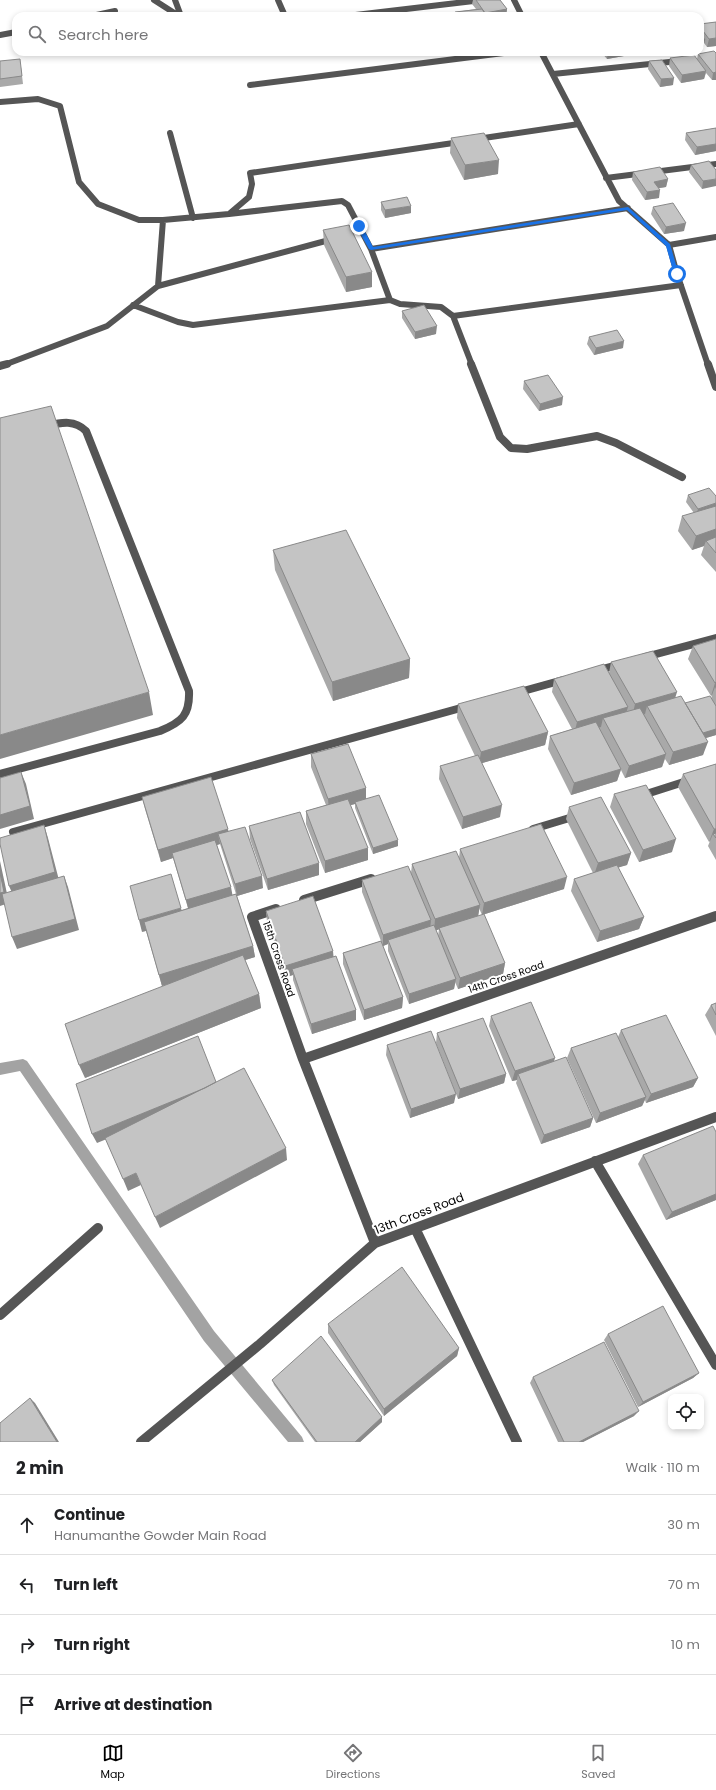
<!DOCTYPE html>
<html lang="en">
<head>
<meta charset="utf-8">
<style>
  :root { --surface:#fff; --page:#f2f2f2; --text:#202124; --muted:#757577; --line:#e0e0e0; --accent:#000 }
  body { margin:0; font-family:Poppins,sans-serif; background:var(--page); color:var(--text) }
  .controls { position:absolute; right:12px; bottom:12px; display:grid; overflow:hidden; border-radius:8px; box-shadow:0 2px 6px #0003 }
  .controls button { width:36px; height:36px; display:grid; place-items:center; padding:0; border:0; border-bottom:1px solid var(--line); background:var(--surface); color:var(--text); font:20px sans-serif }
  .stop { position:absolute; width:12px; height:12px; margin:-9px; border:3px solid #1a73e8; border-radius:50%; background:#fff }
  .stop.end { background:#1a73e8; border-color:#fff; box-shadow:0 1px 4px #0008 }
  .list { margin:0; padding:0; list-style:none }
  h2 { display:flex; justify-content:space-between; align-items:center; height:52px; margin:0; padding:0 16px; font-size:17px }
  h2 small { font-size:13px; font-weight:400; color:var(--muted) }
  .list li { display:grid; grid-template-columns:26px 1fr auto; gap:12px; align-items:center; box-sizing:border-box; height:60px; padding:0 16px; border-top:1px solid var(--line) }
  .list b { display:block; font-size:15px; white-space:nowrap }
  .list p { margin:0; font-size:13px; white-space:nowrap; color:var(--muted) }
  .list em { font-size:13px; font-style:normal; color:var(--muted) }
  .icon { flex:none; width:22px; height:22px; fill:none; stroke:currentColor; stroke-width:2; stroke-linecap:round; stroke-linejoin:round }
  .map { position:relative; flex:none; width:716px; height:1442px; overflow:hidden }
  .search { position:absolute; background:var(--surface); box-shadow:0 2px 6px #0003; left:12px; right:12px; top:12px; height:44px; display:flex; align-items:center; gap:10px; box-sizing:border-box; padding:0 14px; border-radius:12px; color:var(--muted); font-size:15px }
  .sheet { height:292px; background:var(--surface) }
  nav { display:flex; justify-content:space-around; align-items:center; box-sizing:border-box; height:56px; border-top:1px solid var(--line); background:var(--surface); font-size:11px; color:var(--muted) }
  nav a { display:grid; justify-items:center; gap:2px }
  nav .on { color:var(--accent) }
  .map>svg:first-child { display:block }
  .lines { fill:none; stroke-linecap:round; stroke-linejoin:round }
  .stream { fill:#a3a3a3; fill-rule:evenodd }
  .street-far2 { stroke:#555; stroke-width:6 }
  .street-far1 { stroke:#555; stroke-width:8 }
  .street { stroke:#555; stroke-width:10 }
  .wall { fill:#a9a9a9; fill-rule:evenodd }
  .shaded-wall { fill:#898989 }
  .building { fill:#c4c4c4; stroke:#898989 }
  .route { fill:#1a73e8 }
  .labels { text-anchor:middle; dominant-baseline:central; stroke-width:4; stroke-linejoin:round; paint-order:stroke }
  .street-label { font-size:10px; fill:#000; stroke:#fff }
  .near-street-label { font-size:12px; fill:#000; stroke:#fff }
</style>
</head>
<body>
<div class="map">
<svg width="716" height="1442" viewBox="0 0 716 1442">
  <rect width="100%" height="100%" fill="#fff"/>
  <g class="lines">
    <!-- stream -->
    <path class="stream" d="M23,1059L27,1061L214,1331L302,1437L304,1442H288L204,1341L20,1071L0,1075V1063Z"/>
    <!-- street-far2 -->
    <path class="street-far2" d="M154,0L179,16
      M175,0L181,16
      M278,0L285,16
      M514,0L522,16
      M92,16L115,11
      M347,16L482,0
      M0,35L16,32
      M541,52L619,201L669,245L677,274L708,365
      M553,74L679,61
      M250,85L511,52
      M0,102L38,99L60,106L79,182L98,204L139,220H163L229,214L249,197L252,184L250,173L460,142
      M170,133L193,218
      M477,139L579,124
      M606,178L716,164
      M229,214L342,201L348,205L371,249L628,208
      M669,245L716,237
      M371,249L390,300L400,304L441,307L453,316
      M158,286L333,239
      M133,305L178,322L193,325L390,300
      M4,365L107,326L158,286L163,220
      M472,365L453,316L681,285"/>
    <!-- street-far1 -->
    <path class="street-far1" d="M471,364L500,437L511,448L527,449L597,436L616,443L682,477
      M708,364L716,387
      M0,366L7,364
      M645,657L716,638
      M595,671L621,664
      M516,693L563,680
      M0,774L160,731C182,722 190,715 189,691L86,431C75,420 62,422 48,426
      M640,796L690,780
      M533,829L576,816
      M13,832L468,706"/>
    <!-- street -->
    <path class="street" d="M304,900L371,879
      M276,909L252,917L303,1059L375,1243
      M303,1059L716,916
      M595,1161L716,1365
      M415,1228L517,1442
      M0,1315L98,1228
      M141,1442L260,1344L375,1243L716,1117"/>
  </g>
  <!-- wall -->
  <path class="wall" d="M473,0H500L507,9L506,16H454L455,12L476,9L472,4Z
    M716,22V46L707,47L704,43L703,47L700,48V24Z
    M601,52H625L624,56L607,59Z
    M716,53V80H712L706,73L704,79L681,83L669,66L670,58L697,59L698,54Z
    M0,61L21,67L23,84L0,87Z
    M649,61L673,85L660,87L648,69Z
    M716,128V151L695,155L685,140L686,133Z
    M451,138L498,174L464,180L450,153Z
    M691,165L716,170L702,189L689,172Z
    M633,172L668,179L666,187L659,188V198L645,200L632,180Z
    M381,202L411,213L385,218L381,210Z
    M653,207L684,231L664,234L651,214Z
    M323,230L372,287L346,292L324,245Z
    M402,311L436,334L415,339L402,318Z
    M589,337L623,348L594,355L587,344Z
    M524,381L562,405L539,411L523,389Z
    M688,495L716,496V572L701,555L704,546L692,550L678,531L682,516L694,513L686,502Z
    M273,550L410,659L409,678L333,701L275,570Z
    M716,639V735L706,738L703,755L669,765L665,759L662,767L625,778L621,770L617,781L571,795L548,749L550,736L572,729L552,692L554,679L609,673L611,662L685,703L711,699L712,695L711,696L688,659L693,646Z
    M458,704L548,732L545,745L482,763L500,817L462,829L439,779L440,766L475,756L457,718Z
    M311,754L366,788V799L398,846L373,854L355,808V804L350,805L368,860L325,873L306,824V811L326,805L311,767Z
    M716,764V860L708,846L710,841L709,842L678,787L683,774Z
    M614,794L672,852L639,862L610,807Z
    M142,797L228,829V831L263,888L237,896L253,946L255,957L245,960L259,994L261,1008L85,1078L167,985L162,986L146,931L142,932L182,910L188,908L173,858L161,862L145,809ZM220,844L236,894L232,895L217,845Z
    M569,807L631,853L627,865L618,867L644,917L639,929L597,942L571,891L574,879L593,873L566,819Z
    M249,826L319,875L268,890L250,839Z
    M460,849L564,889L482,915L479,908L478,916L505,963L503,974L458,989L455,982L454,989L409,1004L388,951V944L383,946L403,997L402,1008L364,1020L343,964V953L381,941L362,892V880L411,873L412,864L459,858ZM439,929L438,936L436,930Z
    M266,911L333,951V956L356,1010V1020L312,1034L293,980V975L286,977L267,922Z
    M716,1003V1036L705,1015L711,1005Z
    M491,1016L554,1061L593,1118L590,1127L541,1144L516,1083L517,1080L512,1081L489,1026Z
    M621,1030L698,1078L693,1087L646,1103L645,1100L642,1106L596,1123L567,1058L571,1048L618,1037Z
    M437,1033L506,1074L504,1083L458,1099L436,1043Z
    M387,1045L454,1103L410,1118L386,1055Z
    M716,1132V1200L666,1220L638,1164L643,1155Z
    M328,1324L459,1348L457,1356L384,1416L328,1333Z
    M608,1334L699,1373L693,1378L638,1407L604,1340Z
    M533,1377L634,1416L583,1442H558L530,1383Z
    M272,1380L382,1417V1422L360,1442H315L274,1385Z"/>
  <!-- shaded-wall -->
  <path class="shaded-wall" d="M507,9L506,16H484L485,13Z
    M716,38V46L707,47L709,39Z
    M705,40L703,47L700,48V41Z
    M409,52H418L409,53Z
    M608,52H625L624,56L607,59Z
    M706,71L704,79L681,83L682,75Z
    M716,72V80H712L713,73Z
    M674,78L673,85L660,87L661,79Z
    M716,144V151L695,155L697,147Z
    M499,160L498,174L464,180L465,165Z
    M668,179L666,187L653,189L654,182Z
    M716,179V186L702,189L703,181Z
    M660,190L659,198L645,200L647,192Z
    M411,206V213L385,218V210Z
    M686,223L684,231L664,234L666,227Z
    M372,272V287L346,292V277Z
    M437,326L436,334L415,339V332Z
    M624,341L623,348L594,355L596,348Z
    M563,397L562,405L539,411L540,404Z
    M716,503V510L696,516L698,509Z
    M716,529V542L706,541L704,546L692,550L696,536Z
    M410,659L409,678L333,701L332,682Z
    M716,682V689L715,687L712,695L711,696L715,683Z
    M149,692L153,715L0,759V735Z
    M677,692L673,705L647,706L645,714L632,718L635,704Z
    M628,707L624,720L603,718L601,727L574,735L577,722Z
    M716,729V735L699,740L701,733Z
    M548,732L545,745L479,764L481,752Z
    M708,742L703,755L669,765L673,752Z
    M666,754L662,767L625,778L629,766Z
    M621,769L617,781L571,795L574,783Z
    M21,772L26,784L34,819L0,829V815Z
    M366,788V801L355,802V804L329,811L328,799Z
    M502,805L500,817L462,829L463,817Z
    M44,825L48,838L60,884L14,897L9,886Z
    M228,829L230,841L218,834L220,844L174,858L172,853L173,858L161,862L158,850Z
    M714,829H716V838L713,834L710,841L709,842Z
    M676,839L672,852L639,862L643,850Z
    M398,840V846L373,854V848Z
    M368,848V860L325,873V861Z
    M631,853L627,865L594,875L598,863Z
    M0,861L9,903L0,906Z
    M319,863V875L268,890L267,879Z
    M64,876L68,887L79,930L17,949L12,937Z
    M262,876L263,888L237,896L235,884Z
    M567,877L564,889L482,915L484,903Z
    M231,887L233,898L189,912L186,900Z
    M480,905L478,917L434,931L435,919Z
    M181,908L184,919L142,932L139,920Z
    M644,917L639,929L597,942L600,931Z
    M431,920L430,931L388,940V944L383,946V935Z
    M253,946L255,957L162,986L159,975Z
    M333,951L334,962L292,969L293,975L286,977L285,966Z
    M505,963L503,974L458,989L460,978Z
    M456,979L454,989L409,1004V994Z
    M259,994L261,1008L85,1078L79,1065Z
    M403,997L402,1008L364,1020V1010Z
    M356,1010V1020L312,1034L311,1024Z
    M555,1058L552,1068L518,1074L517,1080L512,1081L515,1071Z
    M506,1074L504,1083L458,1099L460,1089Z
    M698,1078L693,1087L646,1103L651,1094Z
    M216,1083L219,1093L97,1143L92,1134Z
    M456,1094L454,1103L410,1118L411,1109Z
    M646,1097L642,1106L596,1123L600,1113Z
    M593,1118L590,1127L541,1144L544,1135Z
    M286,1148L287,1160L160,1228L155,1217Z
    M136,1173L141,1185L128,1191L123,1179Z
    M716,1194V1200L666,1220L672,1212Z
    M459,1348L457,1356L384,1416V1409Z
    M699,1373L693,1378L638,1407L643,1402Z
    M30,1398L35,1403L59,1442H57Z
    M639,1411L634,1416L583,1442H579Z
    M382,1417V1422L360,1442H355Z"/>
  <!-- building -->
  <path class="building" d="M476,0H500L507,9L485,13Z
    M482,9L487,16H457L455,12Z
    M425,14L426,16H412Z
    M716,22V38L709,39L700,27V24Z
    M700,33L705,40L700,41Z
    M714,51L716,53V72L713,73L698,54Z
    M694,55L706,71L682,75L670,58Z
    M20,59L22,76L0,79V61Z
    M662,60L674,78L661,79L649,61Z
    M716,128V144L697,147L686,133Z
    M484,133L499,160L465,165L451,138Z
    M709,161L716,170V179L703,181L691,165Z
    M660,167L668,179L654,182L660,190L647,192L633,172Z
    M407,197L411,206L385,210L381,202Z
    M673,203L686,223L666,227L653,207Z
    M349,225L372,272L346,277L323,230Z
    M424,305L437,326L415,332L402,311Z
    M617,330L624,341L596,348L589,337Z
    M548,375L563,397L540,404L524,381Z
    M51,406L149,692L0,735V418Z
    M709,488L716,496V503L698,509L688,495Z
    M716,506V529L696,536L682,516Z
    M346,530L410,659L332,682L273,550Z
    M716,537V553L706,541Z
    M716,639V682L715,683L693,646Z
    M653,651L677,692L635,704L611,662Z
    M604,664L628,707L577,722L554,679Z
    M524,686L548,732L481,752L458,704Z
    M681,696L708,742L673,752L647,706Z
    M710,696L716,706V729L703,733L685,703Z
    M640,708L666,754L629,766L603,718Z
    M596,722L621,769L574,783L550,736Z
    M348,744L366,788L328,799L311,754Z
    M478,755L502,805L463,817L440,766Z
    M716,764V829H714L683,774Z
    M21,772L30,806L0,815V778Z
    M211,777L228,829L158,850L142,797Z
    M646,785L676,839L643,850L614,794Z
    M379,795L398,840L373,848L355,802Z
    M601,797L631,853L598,863L569,807Z
    M348,799L368,848L325,861L306,811Z
    M300,812L319,863L267,879L249,826Z
    M541,824L567,877L484,903L460,849Z
    M44,825L55,872L9,886L0,844V838Z
    M245,827L262,876L235,884L218,834Z
    M716,833V838L713,834Z
    M215,840L231,887L186,900L172,853Z
    M456,851L480,905L435,919L412,864Z
    M617,865L644,917L600,931L574,879Z
    M408,866L431,920L383,935L362,880Z
    M0,873L4,892L0,893Z
    M171,874L181,908L139,920L130,886Z
    M64,876L75,919L12,937L2,894Z
    M236,894L253,946L159,975L144,922Z
    M313,896L333,951L285,966L266,911Z
    M484,914L505,963L460,978L439,928Z
    M434,925L456,979L409,994L388,940Z
    M381,941L403,997L364,1010L343,953Z
    M243,955L259,994L79,1065L65,1024Z
    M336,956L356,1010L311,1024L292,969Z
    M531,1002L555,1058L515,1071L491,1016Z
    M716,1003V1015L711,1005Z
    M666,1015L698,1078L651,1094L621,1030Z
    M483,1018L506,1074L460,1089L437,1033Z
    M431,1031L456,1094L411,1109L387,1045Z
    M616,1033L646,1097L600,1113L571,1048Z
    M198,1036L216,1082L205,1088L92,1134L76,1084Z
    M566,1057L593,1118L544,1135L518,1074Z
    M244,1068L286,1148L155,1217L136,1173L123,1179L105,1138Z
    M713,1126L716,1132V1194L672,1212L643,1155Z
    M402,1267L459,1348L384,1409L328,1324Z
    M663,1306L699,1373L643,1402L608,1334Z
    M321,1336L382,1417L355,1442H317L272,1380Z
    M604,1342L639,1411L579,1442H564L533,1377Z
    M30,1398L57,1442H0V1423Z"/>
  <!-- route -->
  <path class="route" d="M628,207L670,244L679,275L674,274L666,246L627,210L371,250L369,249L356,226L361,224L373,247Z"/>
  <g class="labels">
    <!-- street labels -->
    <g class="street-label">
      <text transform="translate(279 959) rotate(71)">15th Cross Road</text>
      <text transform="translate(506 977) rotate(-19)">14th Cross Road</text>
    </g>
    <!-- near-street labels -->
    <g class="near-street-label">
      <text transform="translate(419 1213) rotate(-21)">13th Cross Road</text>
    </g>
  </g>
</svg>
<div class="controls">
<button><svg class="icon" aria-label="locate" viewBox="0 0 24 24"><circle cx="12" cy="12" r="6"/><path d="M12 2v4M12 18v4M2 12h4M18 12h4"/></svg></button>
</div>
<div class="stop" style="left:677px;top:274px"></div>
<div class="stop end" style="left:359px;top:226px"></div>
<div class="search"><svg class="icon" aria-label="search" viewBox="0 0 24 24"><circle cx="10" cy="10" r="6"/><path d="M15 15l6 6"/></svg>Search here</div>
</div>
<section class="sheet">
<h2>2 min<small>Walk · 110 m</small></h2>
<ul class="list">
<li><svg class="icon" aria-label="ahead" viewBox="0 0 24 24"><path d="M12 20V5M6 11l6-6 6 6"/></svg><div><b>Continue</b><p>Hanumanthe Gowder Main Road</p></div><em>30 m</em></li>
<li><svg class="icon" aria-label="left" viewBox="0 0 24 24"><path d="M17 20v-9H6M10 6l-5 5 5 5"/></svg><div><b>Turn left</b></div><em>70 m</em></li>
<li><svg class="icon" aria-label="right" viewBox="0 0 24 24"><path d="M7 20v-9h11M14 6l5 5-5 5"/></svg><div><b>Turn right</b></div><em>10 m</em></li>
<li><svg class="icon" aria-label="arrive" viewBox="0 0 24 24"><path d="M6 21V4h12l-3 4 3 4H6"/></svg><div><b>Arrive at destination</b></div></li>
</ul>
</section>
<nav>
<a class="on"><svg class="icon" aria-label="map" viewBox="0 0 24 24"><path d="M3 6l6-2 6 2 6-2v14l-6 2-6-2-6 2zM9 4v14M15 6v14"/></svg>Map</a>
<a><svg class="icon" aria-label="directions" viewBox="0 0 24 24"><path d="M12 3l9 9-9 9-9-9zM9 14v-3h6M13 9l2 2-2 2"/></svg>Directions</a>
<a><svg class="icon" aria-label="saved" viewBox="0 0 24 24"><path d="M7 4h10v16l-5-4-5 4z"/></svg>Saved</a>
</nav>
</body>
</html>
